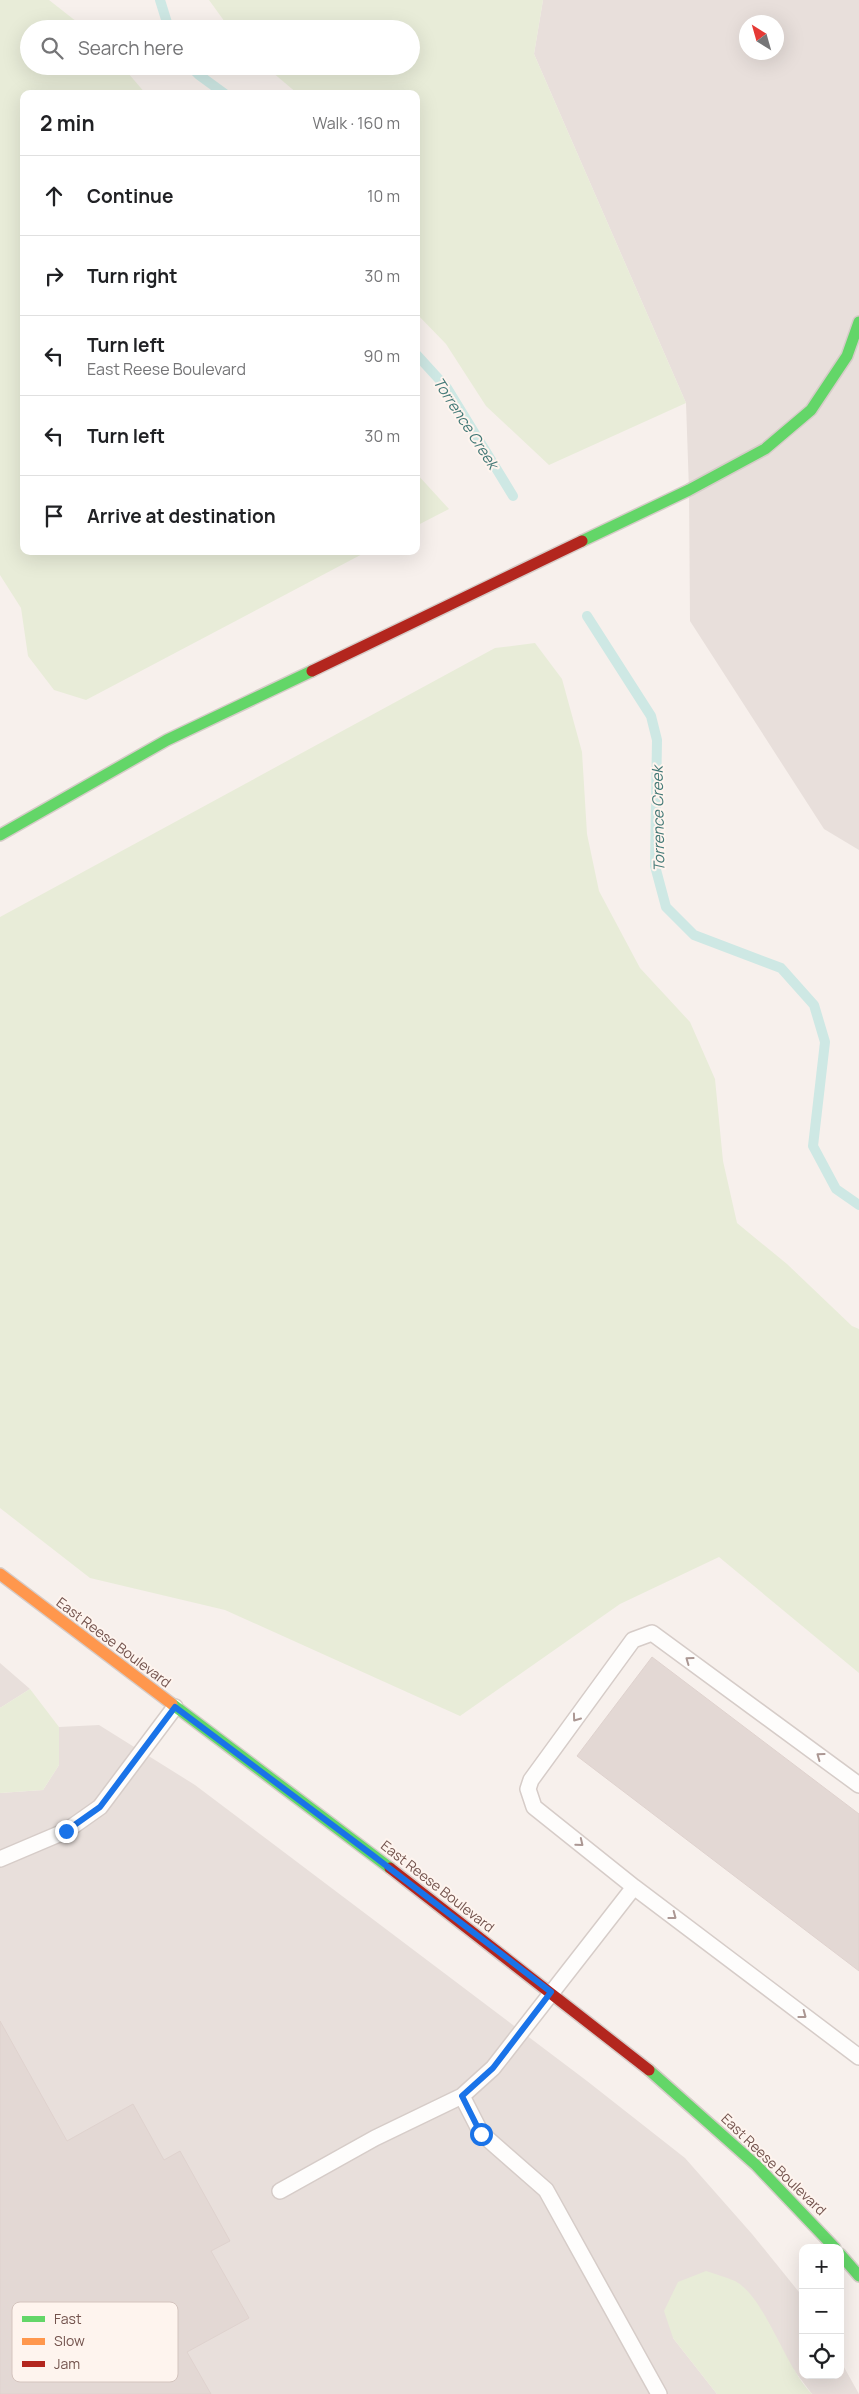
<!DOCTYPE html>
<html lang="en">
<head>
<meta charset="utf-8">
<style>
  :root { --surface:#fff; --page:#f6f6f6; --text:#202124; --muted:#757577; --line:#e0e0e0 }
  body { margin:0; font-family:Manrope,sans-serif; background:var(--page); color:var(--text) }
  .controls { position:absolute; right:15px; bottom:15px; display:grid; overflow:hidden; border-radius:10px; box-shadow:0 5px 20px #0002 }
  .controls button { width:45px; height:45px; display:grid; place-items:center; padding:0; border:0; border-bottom:1px solid var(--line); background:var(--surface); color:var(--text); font:25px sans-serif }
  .compass { position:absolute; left:739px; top:15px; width:45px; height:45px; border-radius:50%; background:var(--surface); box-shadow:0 5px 20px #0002; rotate:323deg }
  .stop { position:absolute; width:15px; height:15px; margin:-11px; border:4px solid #1a73e8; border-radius:50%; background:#fff }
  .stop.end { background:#1a73e8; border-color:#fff; box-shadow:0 1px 5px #0008 }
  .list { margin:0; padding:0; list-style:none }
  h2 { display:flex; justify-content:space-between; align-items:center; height:65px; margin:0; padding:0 20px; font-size:21px }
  h2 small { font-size:16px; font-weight:400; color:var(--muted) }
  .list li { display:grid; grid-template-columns:32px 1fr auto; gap:15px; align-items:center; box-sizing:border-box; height:80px; padding:0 20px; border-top:1px solid var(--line) }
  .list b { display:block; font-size:19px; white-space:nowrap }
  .list p { margin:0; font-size:16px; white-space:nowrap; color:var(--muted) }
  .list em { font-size:16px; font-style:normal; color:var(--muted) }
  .icon { flex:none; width:28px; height:28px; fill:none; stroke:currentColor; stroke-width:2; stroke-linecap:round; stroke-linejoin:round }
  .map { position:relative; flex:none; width:859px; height:2394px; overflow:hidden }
  .search { position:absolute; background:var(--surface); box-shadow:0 5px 20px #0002; left:20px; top:20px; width:400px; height:55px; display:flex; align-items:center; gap:12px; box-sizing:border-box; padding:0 18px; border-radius:28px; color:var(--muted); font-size:19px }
  .panel { position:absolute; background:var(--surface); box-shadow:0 5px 20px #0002; left:20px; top:90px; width:400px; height:465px; border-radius:10px }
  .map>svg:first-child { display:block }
  .industrial { fill:#e8dfdb; fill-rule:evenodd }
  .green { fill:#e8ecd8 }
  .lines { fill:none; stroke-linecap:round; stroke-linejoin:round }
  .stream { stroke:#cee8e4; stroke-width:10 }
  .building { fill:#e3d8d4; stroke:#dfd2ce }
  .lane-casing { stroke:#d6ccc8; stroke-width:18 }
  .fast-casing { stroke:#d6ccc8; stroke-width:14 }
  .slow-casing { stroke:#d6ccc8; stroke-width:14 }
  .jam-casing { stroke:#d6ccc8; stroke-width:14 }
  .lane { stroke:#fefdfc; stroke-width:15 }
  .fast { stroke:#63d668; stroke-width:11 }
  .slow { stroke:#ff974d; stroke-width:11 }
  .jam { stroke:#b3261e; stroke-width:11 }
  .oneway { stroke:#ab9793 }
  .route { stroke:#1a73e8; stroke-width:6 }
  .labels { text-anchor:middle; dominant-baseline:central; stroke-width:4; stroke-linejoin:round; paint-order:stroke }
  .street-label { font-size:14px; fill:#73534d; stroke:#fef4ee }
  .water-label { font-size:15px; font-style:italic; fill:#427876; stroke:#fef4ee }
  .key { fill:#fef4ee; stroke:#d4c4be; stroke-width:1 }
  .key-label { font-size:14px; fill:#73534d }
</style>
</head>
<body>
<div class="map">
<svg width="859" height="2394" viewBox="0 0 859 2394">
  <rect width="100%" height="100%" fill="#f7f0ec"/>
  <!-- industrial -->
  <path class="industrial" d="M543,0H859V850L824,829L690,621L689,490L686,403L534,54ZM746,22H776V52H746Z
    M0,1663L30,1689L0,1708Z
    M99,1725L195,1785L587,2081L685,2158L752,2234L803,2297V2375H840V2360L859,2394H812L790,2365L768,2322L673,2338L717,2394H0V1793L43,1790L59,1765V1727Z"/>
  <!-- green -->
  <path class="green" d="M0,0H49L86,29H29V66H122L146,94H24V551H368L86,700L54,690L28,656L21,608L0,575Z
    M209,0H543L534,54L686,403L549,465L486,406L446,344L416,313V94H298L265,66H411V29H230Z
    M416,473L449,509L416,526Z
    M535,643L562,679L582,752L587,834L599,891L640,968L690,1022L715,1079L723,1161L737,1223L787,1264L852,1326L859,1329V1673L719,1557L620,1604L460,1716L225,1610L90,1578L0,1508V917L495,648Z
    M30,1689L59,1727V1765L43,1790L0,1793V1708Z
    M706,2271C715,2274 726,2277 735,2281C766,2298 784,2366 812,2394H717L673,2338L664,2311L678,2282Z"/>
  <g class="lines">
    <!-- stream -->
    <path class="stream" d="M160,0L169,29
      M190,66L199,75L225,94
      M416,354L447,388L513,496
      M587,616L651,716L657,740L655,866L666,907L694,935L781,968L814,1005L825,1042L813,1146L836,1189L859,1205"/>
  </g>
  <!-- building -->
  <path class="building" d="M652,1657L859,1814V1971L577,1756Z
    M0,2021L67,2141L133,2104L164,2160L180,2151L230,2241L211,2251L249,2318L187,2352L211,2394H0Z"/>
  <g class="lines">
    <defs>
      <path id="lane" d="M859,1785L652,1633L633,1640L531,1780L528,1789L534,1807L634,1887L859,2057
        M0,1859L66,1831L100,1807L175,1707
        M462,2096L481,2133L546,2190L659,2394
        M280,2191L375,2138L462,2096L493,2068L634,1887"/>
      <path id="fast" d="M582,541L689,490L765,449L811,410L847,356L859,322
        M0,835L167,740L312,671
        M172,1704L390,1868
        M649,2070L756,2165L835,2248
        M840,2254L859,2276"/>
      <path id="slow" d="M0,1574L172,1704"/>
      <path id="jam" d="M312,671L582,541
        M390,1868L649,2070"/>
    </defs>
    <!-- lane casing -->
    <use href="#lane" class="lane-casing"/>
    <!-- fast casing -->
    <use href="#fast" class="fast-casing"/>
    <!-- slow casing -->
    <use href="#slow" class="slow-casing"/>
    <!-- jam casing -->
    <use href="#jam" class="jam-casing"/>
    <!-- lane -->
    <use href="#lane" class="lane"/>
    <!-- fast -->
    <use href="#fast" class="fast"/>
    <!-- slow -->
    <use href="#slow" class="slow"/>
    <!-- jam -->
    <use href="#jam" class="jam"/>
  </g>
  <!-- one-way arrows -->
  <defs><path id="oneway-chevron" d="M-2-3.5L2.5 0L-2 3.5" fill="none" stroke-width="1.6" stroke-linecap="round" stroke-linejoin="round" transform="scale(1.25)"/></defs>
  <g class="oneway">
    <use href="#oneway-chevron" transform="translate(689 1660) rotate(-144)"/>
    <use href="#oneway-chevron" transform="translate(576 1718) rotate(126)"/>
    <use href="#oneway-chevron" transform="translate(820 1756) rotate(-144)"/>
    <use href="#oneway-chevron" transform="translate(580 1843) rotate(39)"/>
    <use href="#oneway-chevron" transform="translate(673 1916) rotate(37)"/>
    <use href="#oneway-chevron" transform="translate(803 2015) rotate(37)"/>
  </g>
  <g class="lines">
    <!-- route -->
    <path class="route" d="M66,1831L100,1807L175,1707L371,1854L551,1992L493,2068L462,2096L481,2134"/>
  </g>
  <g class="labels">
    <!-- street labels -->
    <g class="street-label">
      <text transform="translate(114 1642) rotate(37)">East Reese Boulevard</text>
      <text transform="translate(438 1886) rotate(38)">East Reese Boulevard</text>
      <text transform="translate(774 2164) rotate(44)">East Reese Boulevard</text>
    </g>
    <!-- water labels -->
    <g class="water-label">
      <text transform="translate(466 423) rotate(57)">Torrence Creek</text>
      <text transform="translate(658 819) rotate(-91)">Torrence Creek</text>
    </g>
  </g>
  <!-- legend -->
  <rect x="12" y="2302" width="166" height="80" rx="8" class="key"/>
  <rect x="22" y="2316" width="23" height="6" fill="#63d668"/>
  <rect x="22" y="2338" width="23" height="7" fill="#ff974d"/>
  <rect x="22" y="2361" width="23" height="6" fill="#b3261e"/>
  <g class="key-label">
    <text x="54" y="2324">Fast</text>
    <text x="54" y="2346">Slow</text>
    <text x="54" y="2369">Jam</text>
  </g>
</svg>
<div class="controls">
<button>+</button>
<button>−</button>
<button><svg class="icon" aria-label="locate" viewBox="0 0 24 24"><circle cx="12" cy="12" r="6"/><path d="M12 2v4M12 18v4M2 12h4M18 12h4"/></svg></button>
</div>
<svg class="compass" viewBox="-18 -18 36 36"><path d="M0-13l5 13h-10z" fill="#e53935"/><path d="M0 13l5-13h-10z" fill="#757577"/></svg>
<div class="stop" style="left:481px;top:2134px"></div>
<div class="stop end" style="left:66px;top:1831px"></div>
<div class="search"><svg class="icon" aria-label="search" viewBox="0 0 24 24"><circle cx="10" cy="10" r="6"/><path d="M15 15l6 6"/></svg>Search here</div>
<section class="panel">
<h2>2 min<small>Walk · 160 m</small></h2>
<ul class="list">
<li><svg class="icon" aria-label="ahead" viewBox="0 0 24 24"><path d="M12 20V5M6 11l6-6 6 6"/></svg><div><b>Continue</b></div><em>10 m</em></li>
<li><svg class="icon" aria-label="right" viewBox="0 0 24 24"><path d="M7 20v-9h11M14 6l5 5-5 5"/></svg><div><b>Turn right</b></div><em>30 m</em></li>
<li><svg class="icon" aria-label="left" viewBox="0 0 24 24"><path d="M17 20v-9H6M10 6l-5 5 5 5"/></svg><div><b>Turn left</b><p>East Reese Boulevard</p></div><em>90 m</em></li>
<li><svg class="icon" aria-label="left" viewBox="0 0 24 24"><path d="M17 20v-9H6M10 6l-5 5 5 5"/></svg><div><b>Turn left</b></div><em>30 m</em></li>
<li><svg class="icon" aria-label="arrive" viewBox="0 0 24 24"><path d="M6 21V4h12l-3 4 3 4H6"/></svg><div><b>Arrive at destination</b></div></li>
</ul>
</section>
</div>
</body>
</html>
